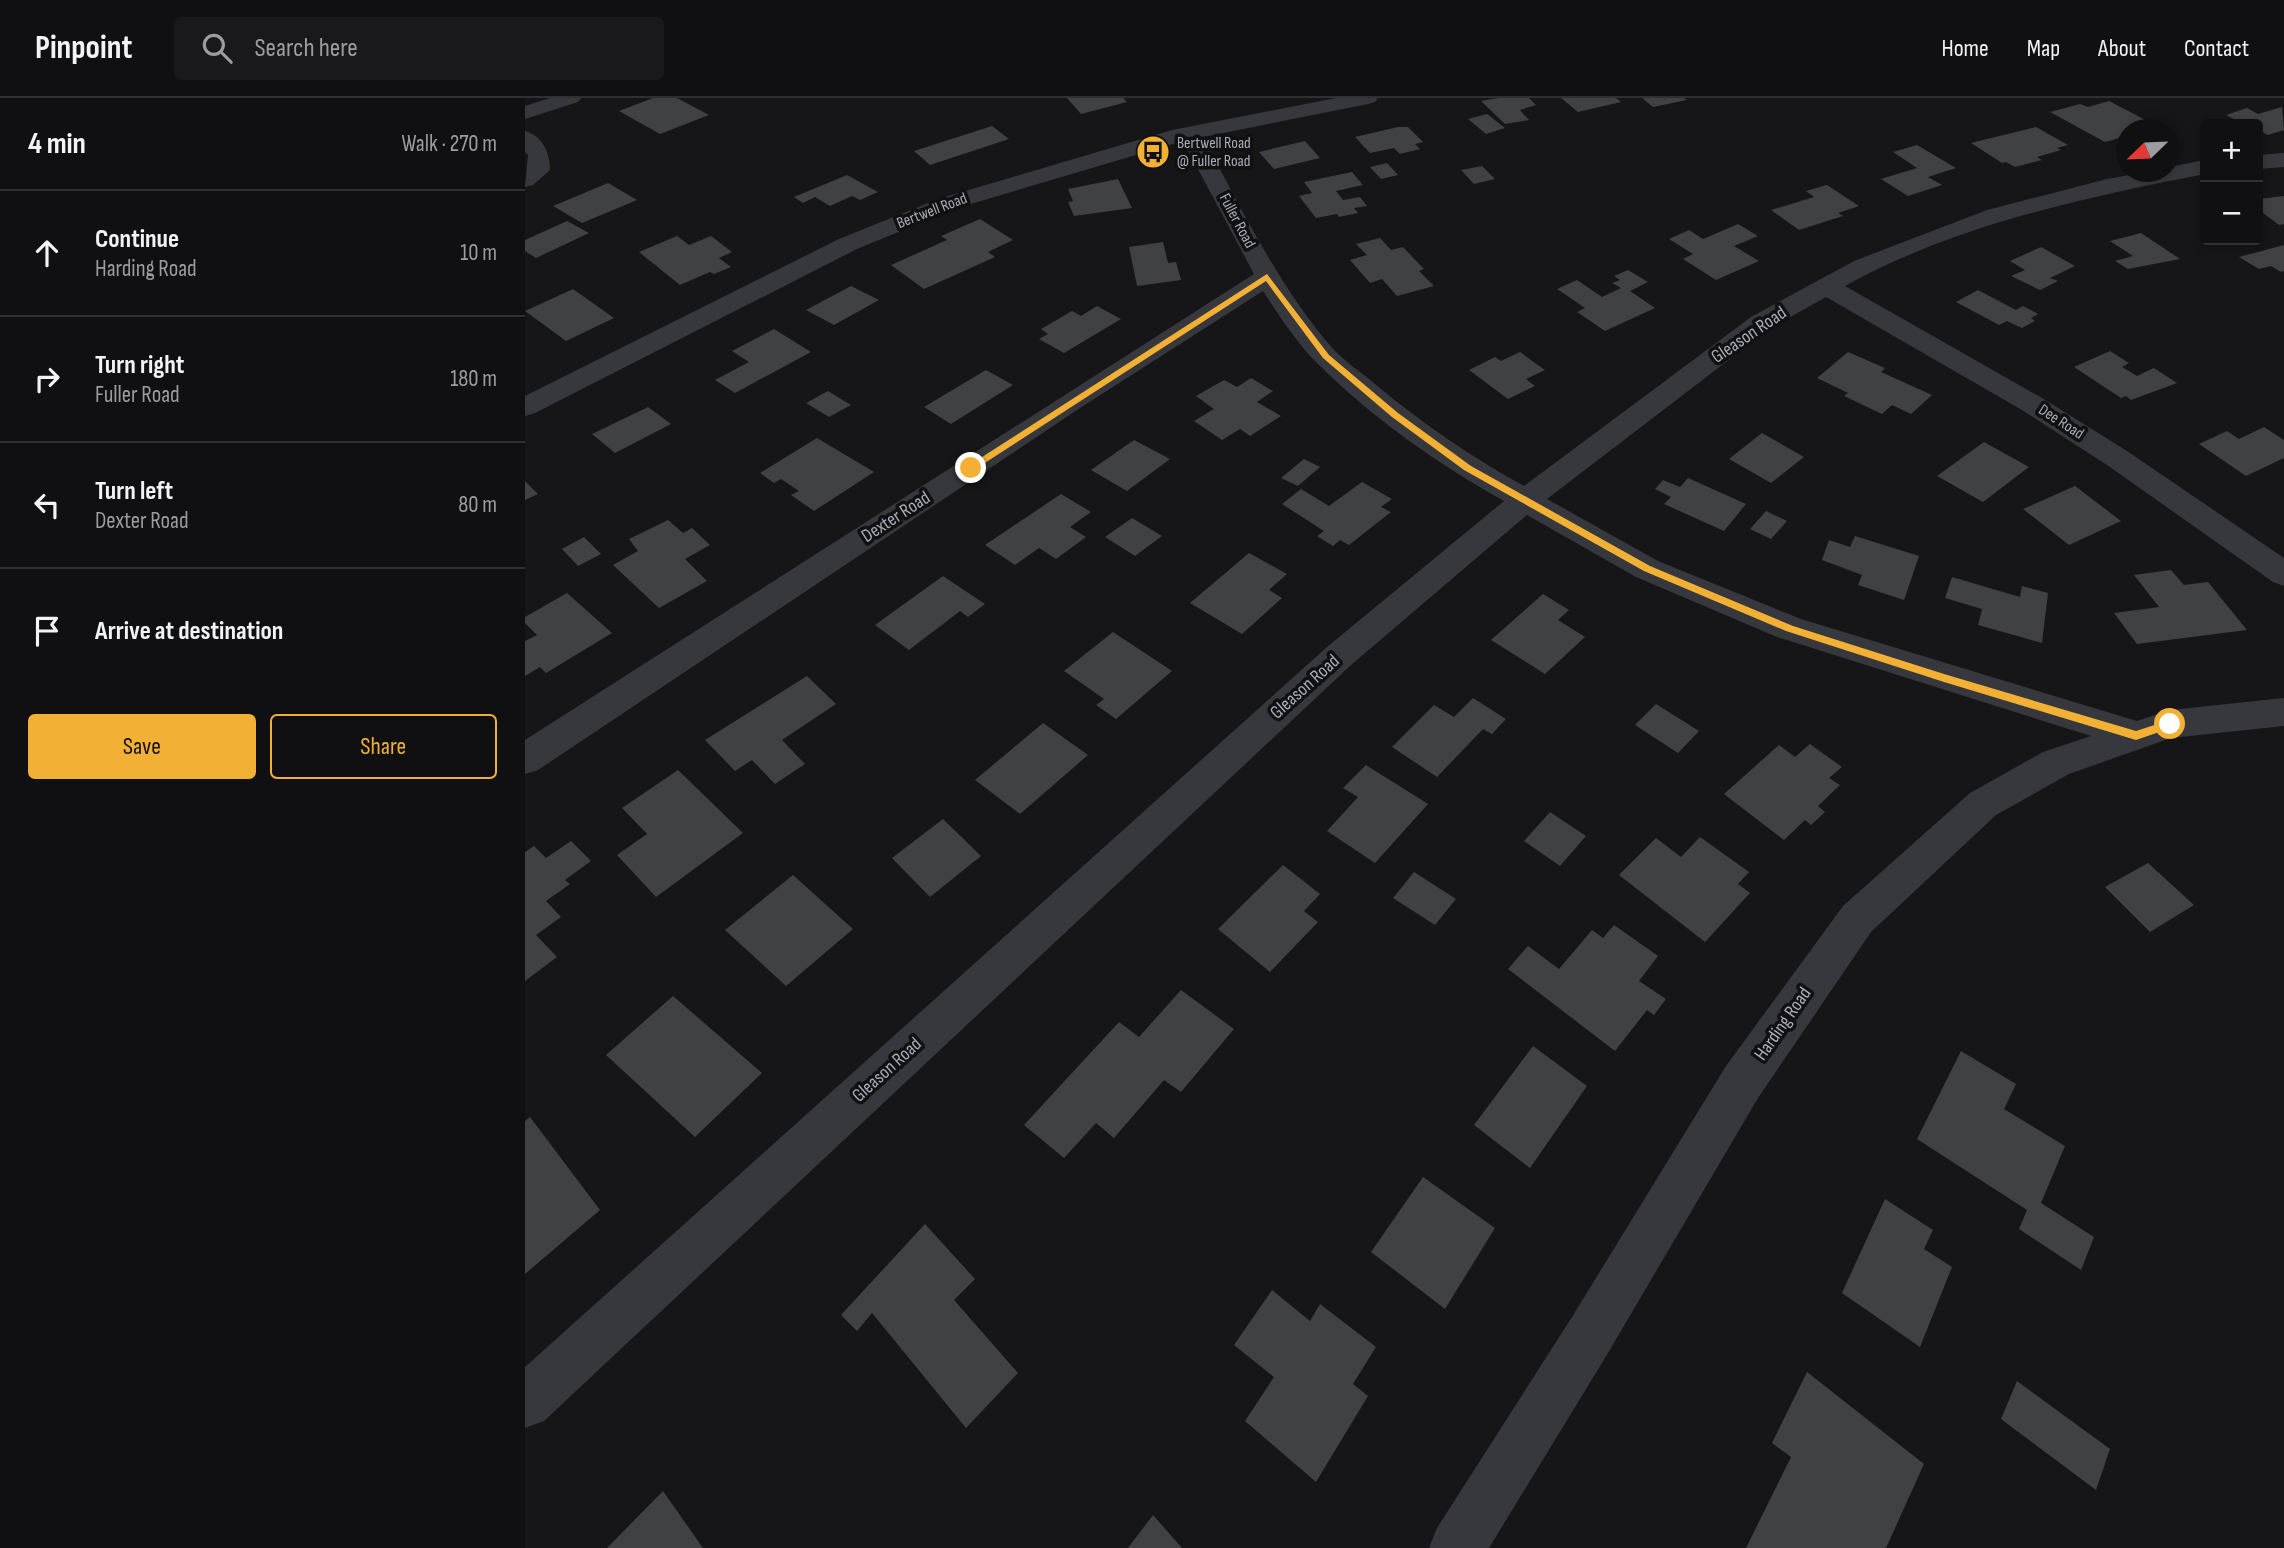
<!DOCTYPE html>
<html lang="en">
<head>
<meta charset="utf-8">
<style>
  :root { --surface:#101012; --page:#19191b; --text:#f1f3f6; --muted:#9c9d9f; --line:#303032; --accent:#f2b134 }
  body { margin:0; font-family:"Sofia Sans Condensed",sans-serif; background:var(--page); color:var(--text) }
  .controls { position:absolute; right:21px; top:21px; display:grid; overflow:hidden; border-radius:7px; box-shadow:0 4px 10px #0003 }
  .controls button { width:63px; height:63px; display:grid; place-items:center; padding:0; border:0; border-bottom:2px solid var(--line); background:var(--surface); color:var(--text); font:35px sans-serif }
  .compass { position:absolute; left:1591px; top:21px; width:63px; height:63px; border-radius:50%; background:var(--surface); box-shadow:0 4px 10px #0003; rotate:247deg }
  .stop { position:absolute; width:21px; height:21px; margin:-16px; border:5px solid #f2b134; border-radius:50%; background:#fff }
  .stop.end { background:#f2b134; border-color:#fff; box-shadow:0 2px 7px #0008 }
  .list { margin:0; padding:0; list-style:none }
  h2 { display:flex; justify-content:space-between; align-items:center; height:91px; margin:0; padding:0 28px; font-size:30px }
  h2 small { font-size:23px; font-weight:400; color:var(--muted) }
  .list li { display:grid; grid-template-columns:46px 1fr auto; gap:21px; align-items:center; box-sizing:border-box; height:126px; padding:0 28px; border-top:2px solid var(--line) }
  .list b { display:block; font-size:26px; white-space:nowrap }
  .list p { margin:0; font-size:23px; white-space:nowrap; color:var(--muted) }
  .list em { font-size:23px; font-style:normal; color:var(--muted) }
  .actions { display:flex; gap:14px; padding:21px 28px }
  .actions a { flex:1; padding:16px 0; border:2px solid var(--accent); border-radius:7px; text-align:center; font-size:24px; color:var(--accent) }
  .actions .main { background:var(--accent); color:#111 }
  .icon { flex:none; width:38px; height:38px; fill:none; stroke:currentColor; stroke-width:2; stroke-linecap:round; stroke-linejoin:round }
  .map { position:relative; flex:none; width:1759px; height:1450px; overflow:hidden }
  header { display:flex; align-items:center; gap:42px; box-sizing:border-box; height:98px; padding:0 35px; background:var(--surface); border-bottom:2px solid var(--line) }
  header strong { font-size:33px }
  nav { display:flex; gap:38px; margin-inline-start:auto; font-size:24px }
  .search { width:490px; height:63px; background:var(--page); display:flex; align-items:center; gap:18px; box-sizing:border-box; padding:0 24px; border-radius:7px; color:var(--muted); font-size:26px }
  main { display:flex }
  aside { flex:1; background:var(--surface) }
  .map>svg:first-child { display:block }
  .building { fill:#404145 }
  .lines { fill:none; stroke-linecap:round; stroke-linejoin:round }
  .minor { fill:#37383d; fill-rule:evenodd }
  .route { fill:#f2b134 }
  .labels { text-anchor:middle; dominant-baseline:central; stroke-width:7; stroke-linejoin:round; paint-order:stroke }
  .far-poi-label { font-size:16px; fill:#a8adb8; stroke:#111113; text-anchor:start }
  .far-street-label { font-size:16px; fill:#a8adb8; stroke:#111113 }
  .street-label { font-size:19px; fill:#a8adb8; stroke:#111113 }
</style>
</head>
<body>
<header>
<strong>Pinpoint</strong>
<div class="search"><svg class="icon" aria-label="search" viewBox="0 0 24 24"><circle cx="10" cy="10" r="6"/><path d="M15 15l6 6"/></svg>Search here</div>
<nav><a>Home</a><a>Map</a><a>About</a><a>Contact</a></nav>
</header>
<main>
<aside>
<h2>4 min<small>Walk · 270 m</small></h2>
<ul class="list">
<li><svg class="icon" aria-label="ahead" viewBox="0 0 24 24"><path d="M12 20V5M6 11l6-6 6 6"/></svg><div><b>Continue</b><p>Harding Road</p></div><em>10 m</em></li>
<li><svg class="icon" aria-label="right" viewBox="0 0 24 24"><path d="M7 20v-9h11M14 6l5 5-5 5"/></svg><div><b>Turn right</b><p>Fuller Road</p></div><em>180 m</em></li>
<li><svg class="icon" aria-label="left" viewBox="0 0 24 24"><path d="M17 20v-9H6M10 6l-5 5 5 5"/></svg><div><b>Turn left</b><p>Dexter Road</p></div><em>80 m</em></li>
<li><svg class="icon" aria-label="arrive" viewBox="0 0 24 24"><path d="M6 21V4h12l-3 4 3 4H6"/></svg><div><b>Arrive at destination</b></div></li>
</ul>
<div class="actions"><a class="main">Save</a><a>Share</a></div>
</aside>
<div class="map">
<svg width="1759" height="1450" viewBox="0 0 1759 1450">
  <rect width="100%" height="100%" fill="#161618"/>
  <!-- building -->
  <path class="building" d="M128,0H152L184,17L135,36L94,13Z
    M542,0H598L602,4L556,16Z
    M973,0H1004L1011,7L995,12L1004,22L980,26L956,3Z
    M1036,0H1091L1096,4L1053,14Z
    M1117,0H1159L1162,2L1128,9Z
    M1584,3L1632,28L1621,32H1602V38L1580,44L1525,14L1555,6L1563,9Z
    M1757,9L1759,32L1743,37L1733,32V26H1708L1715,24L1701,17L1722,10L1733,16Z
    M962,16L980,30L961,36L943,21Z
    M467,28L484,41L405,67L389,53Z
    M873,29H883L898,44L890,46L895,51L875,56L869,50L845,55L830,39Z
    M1511,29L1543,47L1532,50L1536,52L1512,59L1517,62L1490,69L1481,64L1477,65L1446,45Z
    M780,43L795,60L749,71L734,54Z
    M1392,47L1431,70L1403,79L1417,87L1383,98L1356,81L1392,70L1368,54Z
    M862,65L873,77L856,81L845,69Z
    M957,68L970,81L949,86L936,72Z
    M827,74L838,87L811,93L818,102L835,99L842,108L829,110L833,115L814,119L812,116L791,120L774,98L787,95L779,84Z
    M322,77L353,94L335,102L327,98L305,108L290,99L278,105L269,99Z
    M593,81L607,110L549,118L543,104L548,103L543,91Z
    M83,85L112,102L57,125L28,108Z
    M1302,87L1334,108L1313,115L1318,118L1274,132L1246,112L1289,99L1281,93Z
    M1759,98V126L1754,127L1733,111V101Z
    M455,121L488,142L463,154L470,159L399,191L366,167L422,142L416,138Z
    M42,123L64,135L11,160L0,153V142Z
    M1213,126L1233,138L1209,148L1234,163L1191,182L1158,161L1168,156L1144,141L1164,132L1178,141Z
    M1616,135L1655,161L1603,171L1590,163L1608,158L1585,143Z
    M152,138L164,147L186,138L207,154L194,160L206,169L189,176L185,174L155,187L114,154Z
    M855,140L866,152L878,149L899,171L894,173L909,188L872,198L857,181L845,185L825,162L842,157L831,146Z
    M638,144L643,165L651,164L656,182L612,188L604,149Z
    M1759,147V173L1756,174L1746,168L1734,171L1714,159Z
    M1516,149L1550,168L1525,180L1533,183L1515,192L1486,178L1500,172L1485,163Z
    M1103,172L1123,184L1105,193L1130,210L1080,233L1052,214L1060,210L1032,191L1052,182L1077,199L1096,190L1087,185L1095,182L1089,178Z
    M326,188L354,202L309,227L281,212Z
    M48,191L89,220L41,243L0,213Z
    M1453,192L1491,212L1498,208L1513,216L1506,220L1510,223L1497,230L1482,223L1474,227L1431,204Z
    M572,208L596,221L539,255L514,241L523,236L516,231L547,213L556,218Z
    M249,231L286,254L210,295L190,282L224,264L207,253Z
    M1585,253L1604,265L1597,269L1612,278L1629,270L1652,285L1606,302L1601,298L1596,300L1549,269Z
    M995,254L1020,272L1001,281L1010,288L983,301L944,272L970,259L976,263Z
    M1323,254L1360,270L1356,274L1407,297L1386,316L1367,307L1357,316L1319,298L1323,295L1292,280Z
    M461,272L488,287L426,326L399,309Z
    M726,280L748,293L732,304L756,318L725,338L715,331L697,342L669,323L689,311L671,298L699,282L712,289Z
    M303,293L326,307L304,319L281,305Z
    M123,309L146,326L90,355L67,336Z
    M1739,329L1759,342V360L1721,378L1674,346L1702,333L1714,341Z
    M1237,335L1279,359L1246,385L1204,361Z
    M292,340L349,374L289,413L266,397L274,393L256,381L249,385L235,375Z
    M609,342L645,361L602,393L566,372Z
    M1459,344L1504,369L1458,404L1412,378Z
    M779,361L795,369L773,388L756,380Z
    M1163,380L1221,406L1199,433L1139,406L1146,399L1130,391L1138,382L1155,389Z
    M0,383L13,396L0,402Z
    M837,384L867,401L856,409L866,414L824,447L815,442L808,448L792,438L799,433L757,406L776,391L804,408Z
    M1550,388L1596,423L1544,447L1498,411Z
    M536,396L566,414L545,429L561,439L531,461L514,450L490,467L460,447Z
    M1241,413L1262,423L1246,441L1225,431Z
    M607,420L637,438L610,458L580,439Z
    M143,422L158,435L167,430L185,447L160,461L182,483L134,510L88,467L113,453L104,441Z
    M1330,438L1394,458L1379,502L1333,487L1337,477L1297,462L1304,442L1325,449Z
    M59,439L76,456L53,468L37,451Z
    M724,455L762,476L744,492L757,500L717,536L665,505Z
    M1646,472L1659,487L1683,484L1722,532L1612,546L1589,515L1634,509L1609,477Z
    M418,478L460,506L443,519L435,513L384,552L350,527Z
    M1427,479L1495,499L1497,488L1523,495L1517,545L1453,527L1457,511L1420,500Z
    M42,495L87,535L21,575L15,569L0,578V543L12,537L0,525V519Z
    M1018,496L1044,512L1033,522L1060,539L1020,576L966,542Z
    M588,534L647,573L591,621L571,607L579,601L539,573Z
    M282,578L311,606L257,642L280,666L250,686L227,662L210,673L180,642Z
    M948,600L981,621L967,636L958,631L912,679L867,649L909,607L929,619Z
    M1131,606L1174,633L1153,655L1110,627Z
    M518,625L563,657L495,716L450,682Z
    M1285,646L1317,669L1304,680L1315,687L1293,708L1300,714L1286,727L1280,722L1259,742L1199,696L1254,647L1270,659Z
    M841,667L903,706L850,765L802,733L833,699L818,690Z
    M153,672L218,735L131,799L92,757L122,736L97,710Z
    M1025,714L1061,738L1035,768L999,743Z
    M418,721L456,758L405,799L367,760Z
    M1175,739L1224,774L1213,786L1225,795L1180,844L1094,777L1131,740L1156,759Z
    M46,743L66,763L40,782L45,786L21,803L36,819L11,837L32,859L0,883V754L9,748L21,760Z
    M1623,765L1669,807L1625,834L1580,789Z
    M758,767L795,796L779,813L793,824L745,874L693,831Z
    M889,774L931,801L910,827L868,800Z
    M268,777L328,831L261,888L200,832Z
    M1089,827L1133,858L1114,883L1141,901L1129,917L1122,912L1090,953L983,871L1003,848L1034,871L1067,832L1078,840Z
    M656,892L709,931L656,994L639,982L589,1040L571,1025L539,1060L499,1027L594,924L614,939Z
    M148,898L237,975L170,1039L81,957Z
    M1008,948L1062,988L1005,1070L949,1027Z
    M1436,953L1491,986L1479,1011L1540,1048L1516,1105L1569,1139L1556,1172L1494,1131L1502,1112L1392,1041Z
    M5,1019L75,1112L0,1176V1023Z
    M898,1079L970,1130L920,1211L846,1154Z
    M1360,1101L1408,1132L1399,1151L1427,1169L1395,1249L1317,1195Z
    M400,1126L450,1181L429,1202L493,1275L441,1330L347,1215L332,1233L316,1217Z
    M747,1192L785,1223L795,1206L851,1249L828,1286L843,1298L791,1384L720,1323L749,1279L709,1247Z
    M1282,1274L1399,1366L1361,1450H1221L1266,1359L1247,1345Z
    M1492,1283L1585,1351L1571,1392L1476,1321Z
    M138,1393L178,1450H82Z
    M628,1417L657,1450H603Z"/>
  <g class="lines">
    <!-- minor -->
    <path class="minor" d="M25,0H56L53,4L0,21V8Z
      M811,0H853L850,4L843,6L678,39C717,112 754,189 809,252C821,264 837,275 850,286C897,325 946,359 999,388L1226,219L1329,163L1462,112L1582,81L1622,74H1644V69L1680,62V76C1558,100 1430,127 1320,188L1517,300L1602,353L1759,460V488L1748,484L1582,367L1497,312L1301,199L1244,231L1022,401L1133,463L1276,521L1612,623L1645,612L1759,600V628L1646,640L1544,676L1471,717L1346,834L1233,1000L1083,1255L964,1450H904L912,1430L1047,1219L1201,968L1318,808L1445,695L1518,654L1566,638L1252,539L1111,479L1002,417L826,567L19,1323L0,1330V1269L802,549L979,403C913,366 847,320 793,266C772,246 754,217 738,193L555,310L13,672L0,676V642L729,176L658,43L429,111L332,151L10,315L0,318V298L314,141L413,101L647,32Z
      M0,33C18,38 25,55 25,72L8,87L0,89L3,57L0,54Z
      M1759,55V69L1733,71V57Z"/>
  </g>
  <!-- route -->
  <path class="route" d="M742,176L804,257L873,315L946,368L1125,468L1268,528L1419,576L1611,633L1645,622L1651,626L1649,629L1611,642L1419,584L1261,533L1119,473L939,372L867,319L798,260L741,183L449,372H443V368Z"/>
  <!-- icons -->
  <defs>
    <symbol id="bus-disc" viewBox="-11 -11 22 22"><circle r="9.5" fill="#f2b134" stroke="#111113"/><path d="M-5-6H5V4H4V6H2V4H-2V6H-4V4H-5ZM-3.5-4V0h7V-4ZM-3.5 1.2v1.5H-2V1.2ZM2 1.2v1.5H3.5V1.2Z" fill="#111"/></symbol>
  </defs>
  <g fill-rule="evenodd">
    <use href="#bus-disc" x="609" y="35" width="38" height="38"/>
  </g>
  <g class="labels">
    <!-- far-poi labels -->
    <g class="far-poi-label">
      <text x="652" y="45">Bertwell Road<tspan x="652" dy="18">@ Fuller Road</tspan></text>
    </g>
    <!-- far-street labels -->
    <g class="far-street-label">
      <text transform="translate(407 113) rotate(-21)">Bertwell Road</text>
      <text transform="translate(712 123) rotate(62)">Fuller Road</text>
      <text transform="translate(1536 324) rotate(33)">Dee Road</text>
    </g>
    <!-- street labels -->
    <g class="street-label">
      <text transform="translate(1224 237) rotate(-34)">Gleason Road</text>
      <text transform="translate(371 419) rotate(-33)">Dexter Road</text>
      <text transform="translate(780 589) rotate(-42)">Gleason Road</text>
      <text transform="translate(1258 926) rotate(-55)">Harding Road</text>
      <text transform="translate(362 972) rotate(-42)">Gleason Road</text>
    </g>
  </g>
</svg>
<div class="controls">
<button>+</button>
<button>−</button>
</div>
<svg class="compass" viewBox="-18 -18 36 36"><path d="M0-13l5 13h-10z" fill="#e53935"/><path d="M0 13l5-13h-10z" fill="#9c9d9f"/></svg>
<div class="stop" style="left:1645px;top:626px"></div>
<div class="stop end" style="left:446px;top:370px"></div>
</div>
</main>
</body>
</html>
